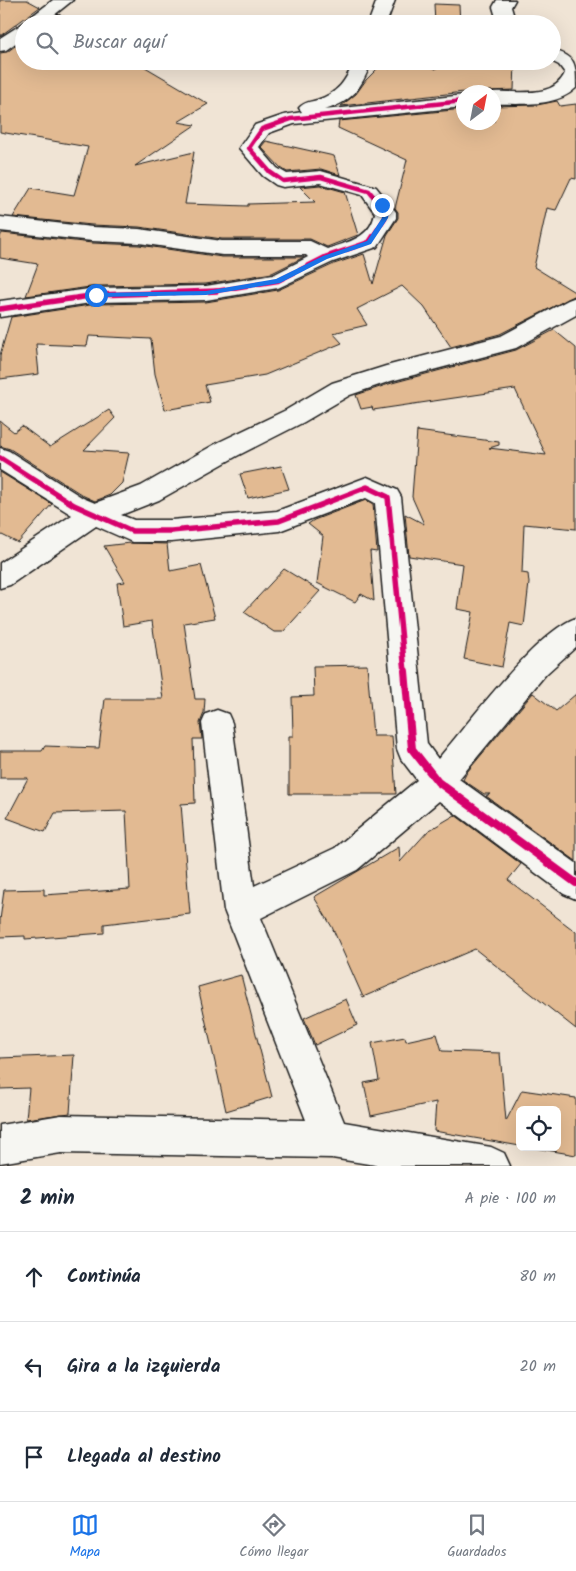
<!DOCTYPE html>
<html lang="es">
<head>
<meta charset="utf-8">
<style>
  :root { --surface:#fff; --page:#f6f6f7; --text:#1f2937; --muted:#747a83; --line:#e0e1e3; --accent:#1a73e8 }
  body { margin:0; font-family:Kalam,sans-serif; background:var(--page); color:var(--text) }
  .controls { position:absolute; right:15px; bottom:15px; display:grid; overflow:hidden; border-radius:8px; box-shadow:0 5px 20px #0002 }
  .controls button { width:45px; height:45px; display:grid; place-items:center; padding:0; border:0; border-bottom:1px solid var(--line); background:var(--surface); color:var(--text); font:25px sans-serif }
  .compass { position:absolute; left:456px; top:85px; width:45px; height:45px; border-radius:50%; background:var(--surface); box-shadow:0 5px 20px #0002; rotate:32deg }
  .stop { position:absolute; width:15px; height:15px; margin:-11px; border:4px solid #1a73e8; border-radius:50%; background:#fff }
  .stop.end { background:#1a73e8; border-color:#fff; box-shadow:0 1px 5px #0008 }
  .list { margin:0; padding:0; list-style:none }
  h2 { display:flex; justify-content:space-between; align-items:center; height:65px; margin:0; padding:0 20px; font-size:21px }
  h2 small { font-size:16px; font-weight:400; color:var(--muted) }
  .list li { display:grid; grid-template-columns:32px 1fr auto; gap:15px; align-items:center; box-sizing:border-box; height:90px; padding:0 20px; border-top:1px solid var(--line) }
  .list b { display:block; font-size:19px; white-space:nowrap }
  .list em { font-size:16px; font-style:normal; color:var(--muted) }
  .icon { flex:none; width:28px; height:28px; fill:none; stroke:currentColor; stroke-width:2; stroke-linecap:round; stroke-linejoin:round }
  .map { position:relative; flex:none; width:576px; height:1166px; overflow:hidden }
  .search { position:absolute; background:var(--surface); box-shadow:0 5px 20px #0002; left:15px; right:15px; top:15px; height:55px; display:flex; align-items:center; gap:12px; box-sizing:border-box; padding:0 18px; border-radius:28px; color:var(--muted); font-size:19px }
  .sheet { height:335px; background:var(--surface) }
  nav { display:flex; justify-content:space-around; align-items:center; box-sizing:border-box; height:70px; border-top:1px solid var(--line); background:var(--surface); font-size:14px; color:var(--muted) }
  nav a { display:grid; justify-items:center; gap:2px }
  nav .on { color:var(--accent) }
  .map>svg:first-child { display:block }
  .building { fill:#e2ba92; stroke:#1c1c1c }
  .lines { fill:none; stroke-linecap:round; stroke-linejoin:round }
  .minor-casing { stroke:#1c1c1c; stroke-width:3 }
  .minor { fill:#f6f6f2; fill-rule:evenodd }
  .cycleway-far2-casing { stroke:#f6f6f2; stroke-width:7 }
  .cycleway-far1-casing { stroke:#f6f6f2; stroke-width:9 }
  .cycleway-casing { stroke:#f6f6f2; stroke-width:11 }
  .cycleway-far2 { stroke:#d6006c; stroke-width:4.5 }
  .cycleway-far1 { stroke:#d6006c; stroke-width:5.5 }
  .cycleway { stroke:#d6006c; stroke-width:8 }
  .route { fill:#1a73e8 }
</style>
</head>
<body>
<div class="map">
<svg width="576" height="1166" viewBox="0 0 576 1166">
  <rect width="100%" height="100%" fill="#f0e4d5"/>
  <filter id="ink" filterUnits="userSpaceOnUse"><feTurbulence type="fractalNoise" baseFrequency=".02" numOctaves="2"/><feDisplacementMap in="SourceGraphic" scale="10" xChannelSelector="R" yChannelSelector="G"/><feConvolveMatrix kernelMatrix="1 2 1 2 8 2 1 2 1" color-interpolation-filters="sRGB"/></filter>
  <g filter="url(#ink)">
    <!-- building -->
    <path class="building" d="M0,0H27L40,7L0,36Z
      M434,4L459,5L460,24H435Z
      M58,14L82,24H46Z
      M24,39V61H135L208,104L178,122L195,125L135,166L194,152L185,204L248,206V204L315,202L300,187L320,185L345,192L358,235L327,247L310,239H222L139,227L92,225L13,217L31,188L74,195L88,147L0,132V53L7,52Z
      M385,61H416L436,69V61H515L514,90L464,92L341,106L356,94L366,80Z
      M557,101L560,106L576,104V179L571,178L556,210L547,208L534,267L576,293V295L500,334L451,347L424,307L402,286L357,309L367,325L333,333L342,343L265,375L205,385L210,402L165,410L155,374L151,339L89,336L87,346L36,344L39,374L0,379V355L11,317L97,304L206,302L278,290L334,264L364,254L373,284L387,235L398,218V212L395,208L407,160L338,128L339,121L464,109V122H494V106L537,105Z
      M266,141L334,156L340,175L321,169L287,172L281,168L261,147Z
      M2,233L92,243L139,245L222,257H304L272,273L206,284L97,286L26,296L38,264L0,258V237Z
      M554,330L576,348V529L524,524L522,573L528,574L529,583L524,626L510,623L502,667L464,659L473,612L457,609L463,564L409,556L405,514L424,524L412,497L417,431L499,442V445L489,448L546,455L515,389L373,410L372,407L361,409L356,395L392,383L516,350Z
      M109,410L115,418L84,450L129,453L122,483L110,495L95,501L84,496L10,449L0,446V421L14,432L22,426L50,447Z
      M281,466L289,489L248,498L240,474Z
      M0,472L52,504L18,543L0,534Z
      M366,500L373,504L377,552L370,551L374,601L361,594L355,602L317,583L323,536L308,524L314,520Z
      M130,543L167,544L170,571L201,565L215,618L184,623L195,699H205L204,713L200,723L202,739H193L195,803L181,804L190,914L104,924V933L25,939V936L0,937V920L4,890L44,889V895L130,889L126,811L55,813L45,832L7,818L28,778H0V751H42L45,746L99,748L105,699H163L152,621L123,626L117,583L125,582L104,546Z
      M284,569L320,591L283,632H274L244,612Z
      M367,665L373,736H392L396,794H289V736H293L292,697L314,696L313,666Z
      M533,693L556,711L576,694V861L486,796L490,794H484L463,780L467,772Z
      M455,815L521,864L508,880L576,932V1029L475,949L363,997L332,927L314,897L399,847L400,862L428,831Z
      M241,975L272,1097L226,1111L198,987Z
      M346,999L357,1025L315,1045L304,1018Z
      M437,1034L442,1051L500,1053L506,1121L522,1090L576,1098V1155L529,1147H557V1110H520V1146L434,1131L436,1102L371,1116L364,1083L379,1080L372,1043L405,1037L406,1041Z
      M74,1055L70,1113L26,1119L29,1088L0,1089V1058Z"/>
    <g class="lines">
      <defs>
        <path id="minor" d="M53,0H73L43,24H24V37L6,50L0,51V38L22,24Z
          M377,0H395L386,24H368Z
          M497,0H515L511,7L516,24H498L493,7Z
          M552,50C576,56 576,63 576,88C555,108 521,103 494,104L493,92C517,90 553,100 565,73L559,65L551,61Z
          M354,61H372C361,88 353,102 324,110L464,95V107L294,124L269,133L259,147L277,168L287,174L321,171L376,187L396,212V218L377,247L333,262L278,288L206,300L97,302L0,317V301L97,288L206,286L273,275L308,257L306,255H222L139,243L92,241L0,231V217L92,227L139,229L222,241H310L327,249C348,242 371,238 375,213L362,195L320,183L283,187L276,185L263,176L239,148L255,125L284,115L302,112L299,108C304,102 310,102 317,100C338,93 346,81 354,61Z
          M576,297V315L516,348L391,381L350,395L304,422L237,456L159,500L121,515L134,520H171L277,511L367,477L397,490L401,497L427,744L438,759C468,724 536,632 576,618V647L546,674L459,779L576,863V899L564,894L439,801L357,870L261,918L344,1122L491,1147L504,1153L510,1166H381L332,1158L61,1153L0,1163V1125L61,1115L306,1120L224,910L202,723L206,714L217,710L228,714L232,723L254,886L335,848L417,780L401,759L397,749L375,503L366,498L279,531L171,542H132L96,526L10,585L0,588V563L72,515L0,470V448L9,451L83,498L95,503L141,486L219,442L286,410L332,383L386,366L501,336L568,300Z"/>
      </defs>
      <!-- minor casing -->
      <use href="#minor" class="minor-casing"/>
      <!-- minor -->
      <use href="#minor" class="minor"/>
      <defs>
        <path id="cycleway-far2" d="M209,292L278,281L325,257L369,242L385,218L386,212L369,191L321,177L283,181L270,172L249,148L262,129L291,119L464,101"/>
        <path id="cycleway-far1" d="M0,309L97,295L217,291
          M0,458L74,505L132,531H171L279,521L367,487L388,497L405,672"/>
        <path id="cycleway" d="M405,671L412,749L438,782L576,883"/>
      </defs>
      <!-- cycleway-far2 casing -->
      <use href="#cycleway-far2" class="cycleway-far2-casing"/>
      <!-- cycleway-far1 casing -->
      <use href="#cycleway-far1" class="cycleway-far1-casing"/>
      <!-- cycleway casing -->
      <use href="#cycleway" class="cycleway-casing"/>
      <!-- cycleway-far2 -->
      <use href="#cycleway-far2" class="cycleway-far2"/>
      <!-- cycleway-far1 -->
      <use href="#cycleway-far1" class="cycleway-far1"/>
      <!-- cycleway -->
      <use href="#cycleway" class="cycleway"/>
    </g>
  </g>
  <!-- route -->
  <path class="route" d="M382,203L389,212L388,218L371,244L327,259L280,283L206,295L96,297L93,295L96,293L206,291L276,279L323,256L367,241L382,218L383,212L379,205Z"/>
</svg>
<div class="controls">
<button><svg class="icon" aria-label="locate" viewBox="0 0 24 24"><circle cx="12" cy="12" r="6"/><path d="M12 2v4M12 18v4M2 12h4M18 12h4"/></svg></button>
</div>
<svg class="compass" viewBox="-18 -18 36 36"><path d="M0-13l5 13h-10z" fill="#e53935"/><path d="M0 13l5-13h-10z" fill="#747a83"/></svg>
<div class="stop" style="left:96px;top:295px"></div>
<div class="stop end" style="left:382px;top:205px"></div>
<div class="search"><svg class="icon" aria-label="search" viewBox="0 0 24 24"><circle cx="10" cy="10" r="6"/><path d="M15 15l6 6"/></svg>Buscar aquí</div>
</div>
<section class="sheet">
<h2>2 min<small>A pie · 100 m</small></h2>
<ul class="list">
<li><svg class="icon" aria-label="ahead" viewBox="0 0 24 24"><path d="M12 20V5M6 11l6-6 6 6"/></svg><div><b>Continúa</b></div><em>80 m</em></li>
<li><svg class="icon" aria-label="left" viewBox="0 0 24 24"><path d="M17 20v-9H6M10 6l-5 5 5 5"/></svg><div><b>Gira a la izquierda</b></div><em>20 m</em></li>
<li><svg class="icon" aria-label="arrive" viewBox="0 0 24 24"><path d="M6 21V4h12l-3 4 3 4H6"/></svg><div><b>Llegada al destino</b></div></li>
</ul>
</section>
<nav>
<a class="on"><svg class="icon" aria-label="map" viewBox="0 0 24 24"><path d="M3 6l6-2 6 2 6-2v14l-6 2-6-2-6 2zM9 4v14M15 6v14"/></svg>Mapa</a>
<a><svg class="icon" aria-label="directions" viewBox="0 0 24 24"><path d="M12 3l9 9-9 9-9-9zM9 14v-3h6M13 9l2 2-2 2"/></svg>Cómo llegar</a>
<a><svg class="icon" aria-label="saved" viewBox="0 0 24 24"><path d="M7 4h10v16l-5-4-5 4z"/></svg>Guardados</a>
</nav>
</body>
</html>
